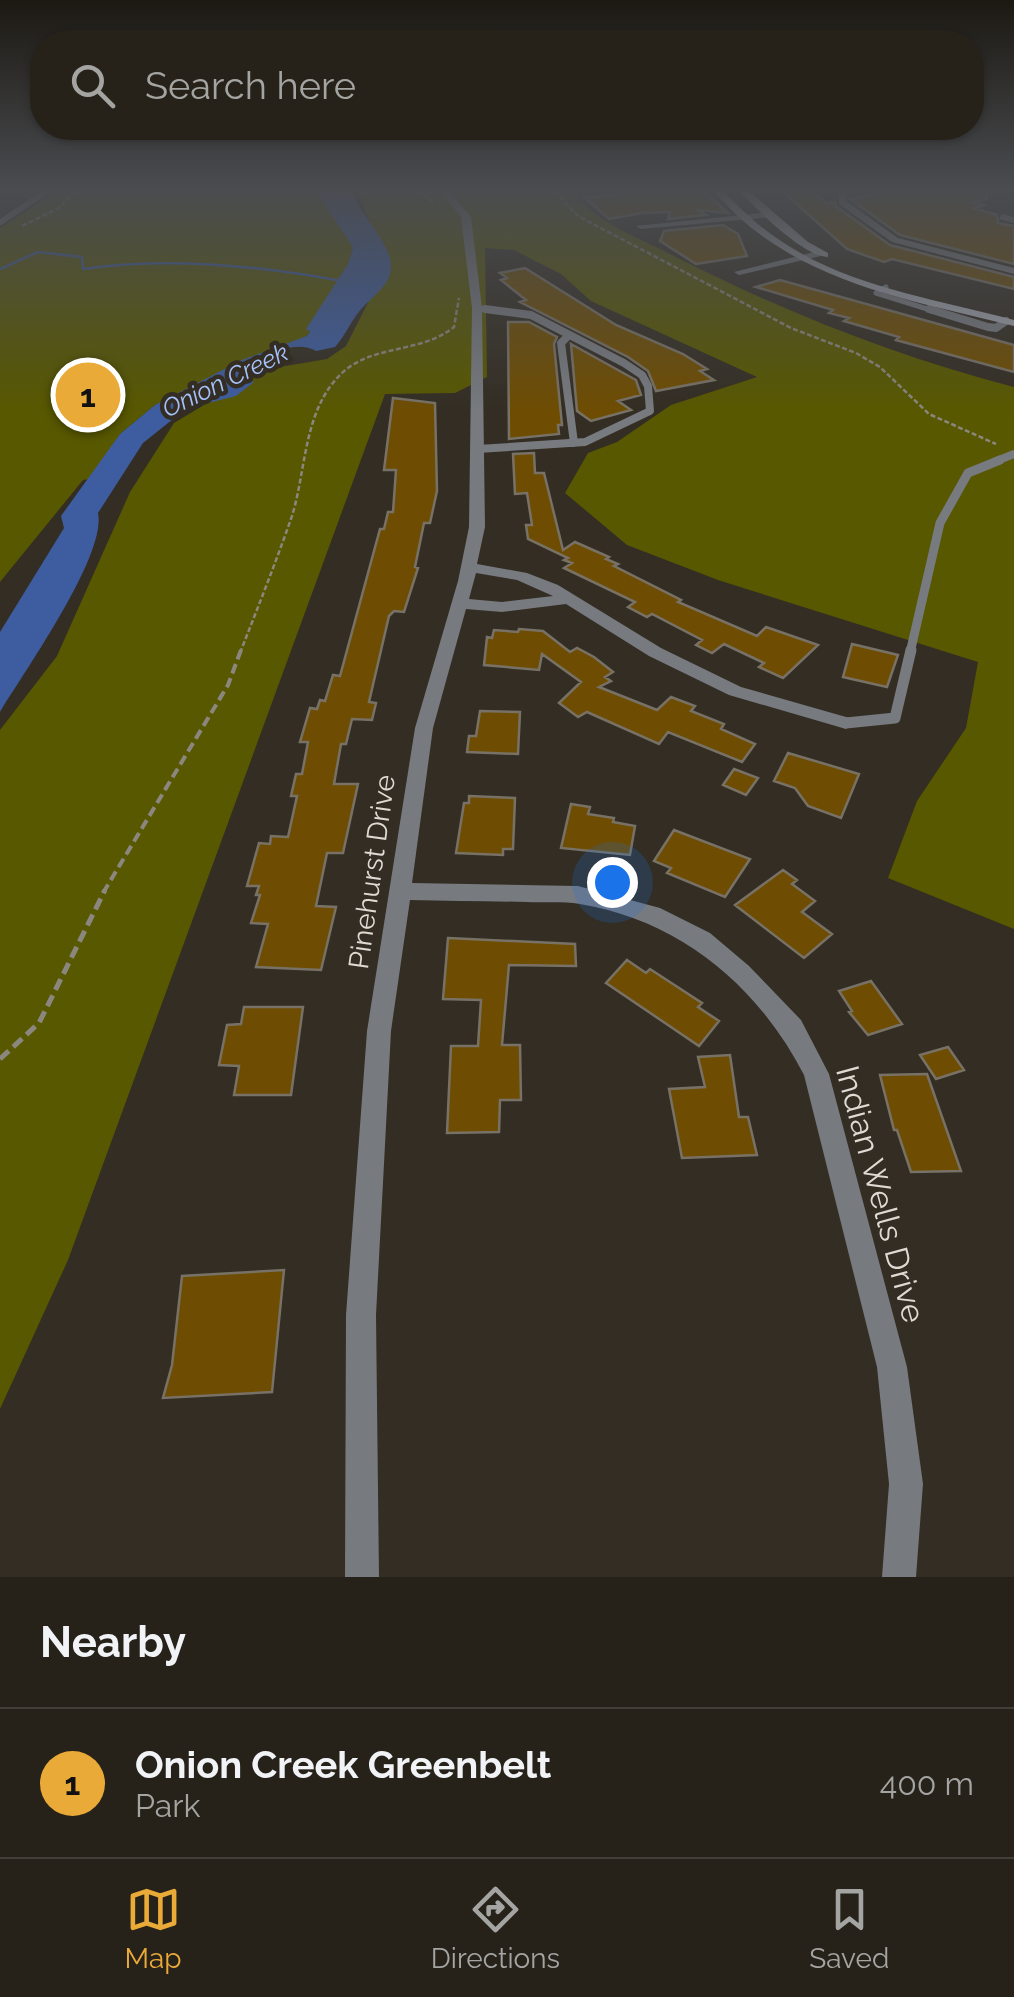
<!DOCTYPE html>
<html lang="en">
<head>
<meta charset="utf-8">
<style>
  :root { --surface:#26221a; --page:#2e2a23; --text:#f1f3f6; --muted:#a4a4a2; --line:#423f39; --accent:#eaaa38 }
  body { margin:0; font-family:Raleway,sans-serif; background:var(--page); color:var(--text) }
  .you { position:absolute; left:612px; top:882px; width:35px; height:35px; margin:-25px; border:8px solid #fff; border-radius:50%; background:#1a73e8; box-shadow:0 0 0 15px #1a73e833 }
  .badge { display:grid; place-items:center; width:65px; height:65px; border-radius:50%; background:var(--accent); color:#111; font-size:32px; font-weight:700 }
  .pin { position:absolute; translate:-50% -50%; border:5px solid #fff; box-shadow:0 2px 10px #0006 }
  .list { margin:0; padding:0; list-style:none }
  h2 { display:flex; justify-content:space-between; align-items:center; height:130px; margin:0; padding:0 40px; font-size:42px }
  h2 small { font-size:32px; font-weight:400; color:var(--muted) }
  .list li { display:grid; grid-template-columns:65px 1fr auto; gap:30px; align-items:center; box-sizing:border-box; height:150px; padding:0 40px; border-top:2px solid var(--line) }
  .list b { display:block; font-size:38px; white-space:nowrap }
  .list p { margin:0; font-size:32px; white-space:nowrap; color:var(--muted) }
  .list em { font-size:32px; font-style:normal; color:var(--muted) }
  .icon { flex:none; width:55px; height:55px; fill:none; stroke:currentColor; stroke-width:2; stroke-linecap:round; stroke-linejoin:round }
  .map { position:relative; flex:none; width:1014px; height:1577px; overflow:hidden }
  .search { position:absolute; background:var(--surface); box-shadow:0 2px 8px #0004; left:30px; right:30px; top:30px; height:110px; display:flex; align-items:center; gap:25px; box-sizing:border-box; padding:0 35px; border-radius:40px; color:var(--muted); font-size:38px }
  .sheet { height:280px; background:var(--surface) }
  nav { display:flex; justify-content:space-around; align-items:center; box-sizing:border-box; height:140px; border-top:2px solid var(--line); background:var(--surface); font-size:28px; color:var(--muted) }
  nav a { display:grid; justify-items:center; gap:5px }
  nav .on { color:var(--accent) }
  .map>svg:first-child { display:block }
  .green { fill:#585800 }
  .water { fill:#3e5da0 }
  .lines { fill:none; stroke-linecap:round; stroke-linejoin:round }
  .stream { stroke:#3e5da0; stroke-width:2.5 }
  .river { fill:#3e5da0; fill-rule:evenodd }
  .building { fill:#6e4d02; stroke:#787165; stroke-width:2.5 }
  .path-far2 { stroke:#8c877e; stroke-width:2.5; stroke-dasharray:5 2.5; stroke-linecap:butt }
  .path-far1 { stroke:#8c877e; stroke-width:4; stroke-dasharray:10 5; stroke-linecap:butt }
  .path { stroke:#8c877e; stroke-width:5; stroke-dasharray:12 6; stroke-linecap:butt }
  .lane-far3 { stroke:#777a7f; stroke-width:5 }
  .lane-far2 { stroke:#777a7f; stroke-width:8 }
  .lane-far1 { stroke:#777a7f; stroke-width:9 }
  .lane { stroke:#777a7f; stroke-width:11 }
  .street { fill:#777a7f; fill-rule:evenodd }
  .secondary { fill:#a1a5ad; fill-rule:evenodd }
  .labels { text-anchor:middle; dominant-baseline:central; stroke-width:9; stroke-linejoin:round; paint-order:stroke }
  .far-water-label { font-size:25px; font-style:italic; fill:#a5c1fa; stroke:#332d23 }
  .street-label { font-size:28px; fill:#dfdbd4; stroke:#332d23 }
  .near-street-label { font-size:32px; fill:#dfdbd4; stroke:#332d23 }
</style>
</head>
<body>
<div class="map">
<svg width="1014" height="1577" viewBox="0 0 1014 1577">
  <rect width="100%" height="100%" fill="#332d23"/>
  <!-- green -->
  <path class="green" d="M57,191H316L353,247L348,265L350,279L327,304L307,336L155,405L120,434L90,479L83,480L0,582V228Z
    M359,191H571C595,221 632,235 666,252C777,309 894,356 1014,387V929L888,878L917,801L966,728L978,662L718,580L627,545L565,493L588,453L617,442L671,405L757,377L591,301L561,274L514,250L485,248L487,377L455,393L385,394L68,1260L0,1409V730L57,656L130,492L174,423L262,370L327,359L346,346L385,269Z"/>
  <!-- water -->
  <path class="water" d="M316,191H352C359,210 371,222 381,239C403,275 385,285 363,307C352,318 346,335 335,347L316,351C294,339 268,356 245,366L244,374L254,382L236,396L188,408L182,405L171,410L173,419L143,443L98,513C107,555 24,672 0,712V632L64,528L61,516L120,434L155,405L242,360L307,336L327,304L350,279L348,265L353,247Z"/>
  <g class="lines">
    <!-- stream -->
    <path class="stream" d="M0,269L38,252L82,257L83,269C169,256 262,266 347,282"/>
    <!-- river -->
    <path class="river" d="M330,191H346L373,253L328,329L317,335L306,329L355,253Z"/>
  </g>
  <!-- building -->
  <path class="building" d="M625,191H704L728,213L697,210L706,215L668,219L670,212L642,213L609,219L585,198L628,193Z
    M782,191L813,192L827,204L835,202L837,207L890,245L1014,277V289L892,259L884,262L847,249Z
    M891,191H986L987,199L972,202L984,205L974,208L997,215L998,223L1014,226V264L900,235L850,199Z
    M723,225L738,234L747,256L696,264L660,241L664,231Z
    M525,268L616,325L683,354L707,369L700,371L714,380L656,391L648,371L628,357L520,302L526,300L501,280L507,278L500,273Z
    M780,280L1014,345V372L896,340L899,337L844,321L849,318L829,313L833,310L756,287Z
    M508,322H529L557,337L554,344L562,425H558L559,434L509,439Z
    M571,344L636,380L641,395L618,401L631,410L591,421L577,411Z
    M393,398L435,403L437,491L430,523H424L415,567L418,568L404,612L394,611L389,616L369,702L376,703L372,720L352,719L346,744H341L334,784H358L343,853H327L316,906L336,907L321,970L256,967L268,924L251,923L260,895H256L259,886H247L259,843L270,844L271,836L288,837L297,796H291L296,774H302L308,742H300L310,708L317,709L320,700L325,701L333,675L340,676L380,529H384L388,512H393L396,470H384Z
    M534,453L535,473H544L563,550L575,542L609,557L606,559L618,564L614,566L681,600L678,602L757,636L766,627L818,645L783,678L759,667L764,663L724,644L712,653L696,645L702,640L652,614L647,617L628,607L635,602L564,568L572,563L564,560L568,558L528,539L526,525H532L527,493L515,494L513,454Z
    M519,629L543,631L570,652L577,648L594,657L613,672L605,677L611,681L599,687L657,710L671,697L695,706L691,711L724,724L721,729L755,744L742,762L668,732L659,744L587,712L578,717L559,703L581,682L542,654L539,670L484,665L487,637L492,638L494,630L518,632Z
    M852,644L898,655L887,687L843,677Z
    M480,711L520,712L518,754L467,752L469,736H476Z
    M788,753L859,774L841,818L808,806L795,788L774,781Z
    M734,769L758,778L746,795L723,785Z
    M469,796L515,798L513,849H503V855L456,853L464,803H469Z
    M571,804L590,807L588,814L614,818L613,822L635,826L630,855L561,848Z
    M674,830L750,859L725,897L667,873L671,868L654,861Z
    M783,870L797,880L792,884L815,901L802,912L832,934L804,958L735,905Z
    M448,938L575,944L576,966L509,965L502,1045H520L521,1100H500L499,1132L447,1133L451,1046H478L481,1000L443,999Z
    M627,960L646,973L650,969L702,1003L698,1007L719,1021L699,1046L606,983Z
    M871,981L902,1024L868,1035L849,1012L852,1011L839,991Z
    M244,1007H303L291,1095H234L239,1066L219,1065L227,1025L241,1024Z
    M948,1047L964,1070L936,1079L920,1055Z
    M730,1055L739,1117H748L757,1155L682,1158L669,1089L705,1087L698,1057Z
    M927,1074L961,1171L911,1172L897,1130H894L880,1075Z
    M284,1270L272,1392L163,1398L172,1365L182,1276Z"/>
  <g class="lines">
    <!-- path-far2 -->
    <path class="path-far2" d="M417,191L433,202
      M554,191L578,216L791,328L856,353L880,367L929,414L996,444
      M22,226L59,208L76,191
      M240,653C258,607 276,562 292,516C307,468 303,403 348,368C379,345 423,352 454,327L459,298"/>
    <!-- path-far1 -->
    <path class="path-far1" d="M103,893L228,685L241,650"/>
    <!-- path -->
    <path class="path" d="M0,1059L39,1023L105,890"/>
    <!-- lane-far3 -->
    <path class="lane-far3" d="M886,287L876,293L937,312
      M477,308L504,312"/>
    <!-- lane-far2 -->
    <path class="lane-far2" d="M929,309L988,327L996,328L1006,321
      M568,336L561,343L574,443
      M478,449L585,442L650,411L648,386L642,375L624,363L531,315L485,309
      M994,462L1014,454"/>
    <!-- lane-far1 -->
    <path class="lane-far1" d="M910,653L940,523L968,473L1000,460"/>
    <!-- lane -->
    <path class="lane" d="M846,723L895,718L911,650"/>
    <!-- street -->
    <path class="street" d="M42,191H52L0,226V219Z
      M440,191H448L471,217L482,308L485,527L477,564L527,573L558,585L661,648L741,687L853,719L855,723L846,729L729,695L649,656L566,604L502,612L466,609L433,728L412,883L578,886L660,908L710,933L749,966L801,1020L829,1074L907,1367L923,1484L916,1577H882L889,1484L877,1367L804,1075C758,986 681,921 580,904C562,901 543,903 526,902C487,901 448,901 410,900L391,1031L376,1315L379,1577H345L346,1315L367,1031L415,728L458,581L469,527L472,308L461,217ZM476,573L517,580L553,596L502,602L469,599Z
      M839,191H851L846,194V201L898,238L1014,268V274L892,242L839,204Z
      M770,212L773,217L641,229L636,226Z
      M1002,214L1014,217V223L999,219Z
      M822,250L825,255L739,275L734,272Z"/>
    <!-- secondary -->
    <path class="secondary" d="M714,191H723C741,209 759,227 781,241C849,287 936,299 1014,320V326C906,299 789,281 714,191Z
      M740,191H749L808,242L828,253V257C803,256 757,210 740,191Z"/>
  </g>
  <!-- sky -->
  <linearGradient id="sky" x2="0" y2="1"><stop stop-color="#1c1913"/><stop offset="0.46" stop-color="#4a4c50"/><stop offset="1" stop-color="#4a4c50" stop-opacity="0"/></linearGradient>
  <rect width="1014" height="412" fill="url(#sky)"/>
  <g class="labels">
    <!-- far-water labels -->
    <g class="far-water-label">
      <text transform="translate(225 380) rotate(-26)">Onion Creek</text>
    </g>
    <!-- street labels -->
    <g class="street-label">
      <text transform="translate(372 872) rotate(-82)">Pinehurst Drive</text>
    </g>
    <!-- near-street labels -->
    <g class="near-street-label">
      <text transform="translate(881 1194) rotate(75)">Indian Wells Drive</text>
    </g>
  </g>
</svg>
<div class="you"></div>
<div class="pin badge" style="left:88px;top:395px">1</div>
<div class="search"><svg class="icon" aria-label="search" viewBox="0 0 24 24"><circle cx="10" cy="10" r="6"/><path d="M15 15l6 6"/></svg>Search here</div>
</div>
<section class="sheet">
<h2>Nearby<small></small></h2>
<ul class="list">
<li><span class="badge">1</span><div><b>Onion Creek Greenbelt</b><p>Park</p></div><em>400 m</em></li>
</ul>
</section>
<nav>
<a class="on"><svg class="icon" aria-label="map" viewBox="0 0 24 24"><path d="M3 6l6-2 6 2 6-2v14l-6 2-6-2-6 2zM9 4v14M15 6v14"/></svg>Map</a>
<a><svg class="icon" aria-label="directions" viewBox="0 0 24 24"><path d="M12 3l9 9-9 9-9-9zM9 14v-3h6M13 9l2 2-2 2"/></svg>Directions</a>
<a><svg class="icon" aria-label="saved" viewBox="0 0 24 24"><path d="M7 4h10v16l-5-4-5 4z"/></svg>Saved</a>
</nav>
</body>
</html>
